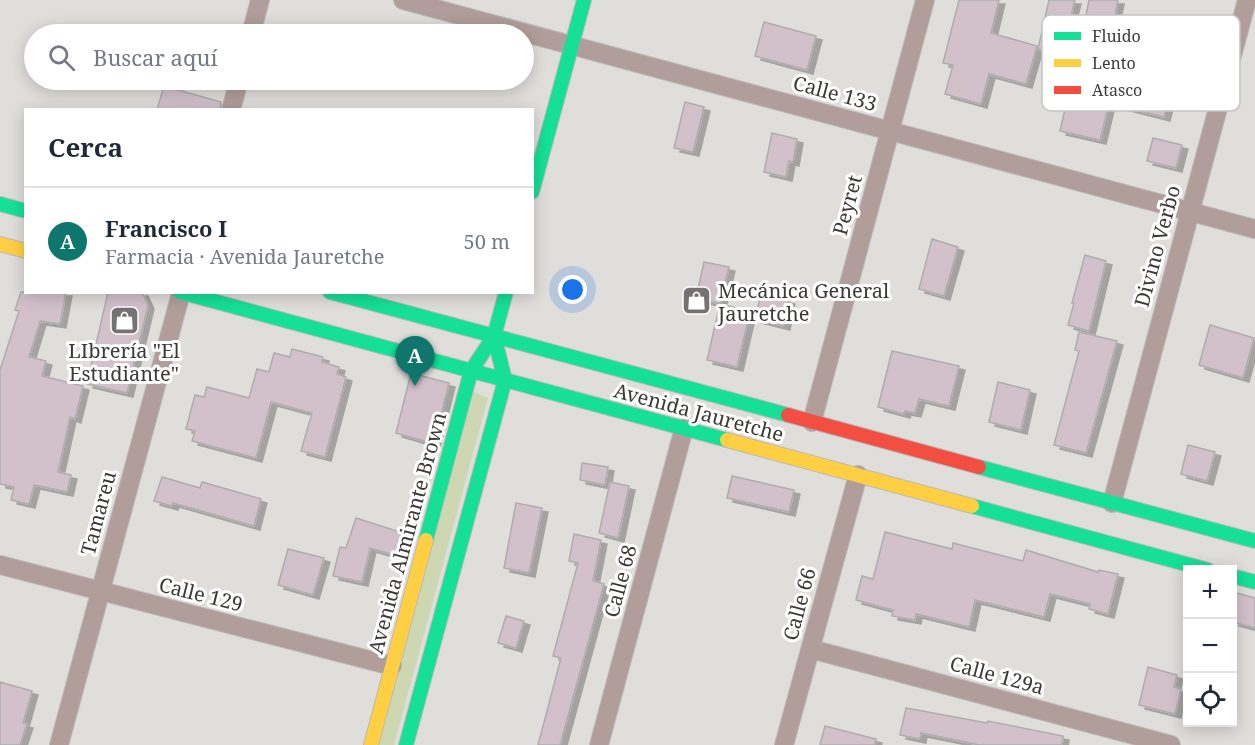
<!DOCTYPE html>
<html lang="es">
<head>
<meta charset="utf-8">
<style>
  :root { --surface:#fff; --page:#f6f6f7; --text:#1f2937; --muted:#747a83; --line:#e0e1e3; --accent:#0f766e }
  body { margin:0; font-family:"Noto Serif",serif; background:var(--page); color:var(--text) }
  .controls { position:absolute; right:18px; bottom:18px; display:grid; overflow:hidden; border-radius:0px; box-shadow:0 3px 15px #0003 }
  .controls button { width:54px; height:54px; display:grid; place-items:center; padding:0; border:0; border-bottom:2px solid var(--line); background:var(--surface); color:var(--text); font:30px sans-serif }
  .you { position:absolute; left:573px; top:290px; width:21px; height:21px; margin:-15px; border:4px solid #fff; border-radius:50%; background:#1a73e8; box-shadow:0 0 0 9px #1a73e833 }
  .badge { display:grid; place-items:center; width:39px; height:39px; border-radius:50%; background:var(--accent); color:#fff; font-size:20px; font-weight:700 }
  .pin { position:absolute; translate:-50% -50px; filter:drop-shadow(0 2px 3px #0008) }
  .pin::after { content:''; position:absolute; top:32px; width:21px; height:18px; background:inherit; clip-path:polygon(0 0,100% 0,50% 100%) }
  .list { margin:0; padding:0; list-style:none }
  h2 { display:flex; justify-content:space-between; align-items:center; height:78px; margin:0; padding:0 24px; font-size:26px }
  h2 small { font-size:20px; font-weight:400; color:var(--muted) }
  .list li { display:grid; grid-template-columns:39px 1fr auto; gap:18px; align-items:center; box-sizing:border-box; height:108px; padding:0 24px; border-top:2px solid var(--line) }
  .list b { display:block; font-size:22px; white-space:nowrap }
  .list p { margin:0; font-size:20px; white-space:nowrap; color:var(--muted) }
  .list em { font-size:20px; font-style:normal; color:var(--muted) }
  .icon { flex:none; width:33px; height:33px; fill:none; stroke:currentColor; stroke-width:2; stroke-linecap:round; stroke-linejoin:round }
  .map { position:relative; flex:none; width:1255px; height:745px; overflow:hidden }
  .search { position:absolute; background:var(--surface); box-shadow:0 3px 15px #0003; left:24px; top:24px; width:510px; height:66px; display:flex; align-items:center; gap:15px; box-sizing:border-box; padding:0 21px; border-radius:33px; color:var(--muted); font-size:22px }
  .panel { position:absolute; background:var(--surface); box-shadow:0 3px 15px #0003; left:24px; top:108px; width:510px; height:186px; border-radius:0px }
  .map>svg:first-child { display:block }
  .green { fill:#cdd7b2 }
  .building { fill:#d2c1cb; stroke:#afadac; stroke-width:1.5; filter:url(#shadow) }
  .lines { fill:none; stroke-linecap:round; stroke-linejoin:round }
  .street-casing { stroke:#babab8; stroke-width:20 }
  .fast-casing { stroke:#babab8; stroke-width:16 }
  .slow-casing { stroke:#babab8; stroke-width:16 }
  .jam-casing { stroke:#babab8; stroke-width:16 }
  .street { stroke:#b19e9a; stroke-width:18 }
  .fast { stroke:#16e098; stroke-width:14 }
  .slow { stroke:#ffcf43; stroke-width:14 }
  .jam { stroke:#f24e42; stroke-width:14 }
  .labels { text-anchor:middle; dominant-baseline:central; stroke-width:6; stroke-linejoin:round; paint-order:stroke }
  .street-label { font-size:20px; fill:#3b3a38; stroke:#fff }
  .poi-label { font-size:20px; fill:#3b3a38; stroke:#fff; text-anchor:start }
  .key { fill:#fff; stroke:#c4c4c3; stroke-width:1.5 }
  .key-label { font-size:16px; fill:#3b3a38 }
</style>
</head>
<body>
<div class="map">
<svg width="1255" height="745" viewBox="0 0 1255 745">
  <defs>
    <filter id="shadow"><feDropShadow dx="6" dy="4" stdDeviation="0" flood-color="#0004"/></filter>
  </defs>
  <rect width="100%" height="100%" fill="#dfdedb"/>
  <!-- green -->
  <path class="green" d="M474,392L488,398L394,745H379Z"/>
  <!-- building -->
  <path class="building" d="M959,0H999L991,33L1037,46L1026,84L989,74L981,104L945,94L953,65L943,63Z
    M1049,0H1075L1061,55L1038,49Z
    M1089,0H1118L1114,21L1086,15Z
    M764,22L816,36L807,70L755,56Z
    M1150,38L1172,44L1163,82L1172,85L1164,117L1109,103L1100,140L1060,131L1067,100L1063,99L1073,59L1141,77Z
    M164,86L221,102L220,110H157Z
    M685,102L704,107L693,152L674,148Z
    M772,133L797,139L793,162L789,161L786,177L764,172Z
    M1153,138L1182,145L1176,168L1147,161Z
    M932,239L958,247L944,296L919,289Z
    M1085,255L1106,261L1089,331L1068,325L1074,303H1072Z
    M704,262L729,267L720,304L696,298Z
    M21,292H66L60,324L40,321L29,357L46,361L42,376L83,386L75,419L70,417L58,472L71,475L67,492L34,485L29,504L11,500L14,487L0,484V370L19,311L15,310Z
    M108,292H142L148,305L127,393L87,384Z
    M761,294L789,300L784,326L755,319Z
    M720,304L750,311L737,367L707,360Z
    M1210,325L1254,338L1243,378L1199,365Z
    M1079,332L1117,341L1086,453L1054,445L1079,351L1075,350Z
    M292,349L323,357L322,362L339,367L337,374L346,377L325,457L301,451L312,413L271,402L256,458L192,441L195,431L186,429L195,395L204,397L207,387L249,398L257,369L269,372L274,353L290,357Z
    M892,351L959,366L949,406L919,399L915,413L905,411L904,414L878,407Z
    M411,373L449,383L434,444L396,433Z
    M998,382L1030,390L1021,430L989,422Z
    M1188,445L1215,452L1207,481L1181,474Z
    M582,463L608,467L605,485L580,480Z
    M732,476L794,490L789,512L727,498Z
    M162,477L200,488L202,482L261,499L254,526L173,503L172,506L154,501Z
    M610,482L629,486L618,538L599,533Z
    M516,503L542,508L529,573L504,568Z
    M356,518L403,533L396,556L370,548L362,582L333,576L340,547L346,548Z
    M885,532L952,549L953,543L1023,561L1026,550L1098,572L1099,570L1118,574L1108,614L1089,609L1090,604L1050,594L1044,617L975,600L969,627L916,614L915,620L892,616L893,610L856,600L862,576L873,579Z
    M574,534L601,540L593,581L604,584L560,745H538L561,658L553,656L578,563L569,561Z
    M288,549L324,558L313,595L278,585Z
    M1233,592L1255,598V628L1233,622Z
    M506,616L524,621L516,648L498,643Z
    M1148,667L1177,675L1174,687L1181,689L1175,714L1139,705Z
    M0,682L32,691L23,723L27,724L20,745H0Z
    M906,708L987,723L988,721L1063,736L1062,745H980L921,733L920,739L900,735Z
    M825,726L876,739L875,745H820Z"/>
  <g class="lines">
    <defs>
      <path id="street" d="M403,0L1255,229
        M251,34L260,0
        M231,110L239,80
        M812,422L925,0
        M1112,503L1247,0
        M0,565L392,666
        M811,649L1171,745
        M59,745L181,293
        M599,745L684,428
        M784,745L858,475"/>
      <path id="fast" d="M532,192L584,0
        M0,204L26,211
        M180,292L727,440
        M330,292L788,415
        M979,467L1255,541
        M972,506L1208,570
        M426,540L471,371L494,336L506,292
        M1232,576L1255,582
        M406,745L505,380L494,336"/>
      <path id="slow" d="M0,244L26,251
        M727,440L972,506
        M371,745L426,540"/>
      <path id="jam" d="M788,415L979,467"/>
    </defs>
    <!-- street casing -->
    <use href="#street" class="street-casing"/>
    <!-- fast casing -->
    <use href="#fast" class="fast-casing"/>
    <!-- slow casing -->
    <use href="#slow" class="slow-casing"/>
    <!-- jam casing -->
    <use href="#jam" class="jam-casing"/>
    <!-- street -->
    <use href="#street" class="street"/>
    <!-- fast -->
    <use href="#fast" class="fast"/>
    <!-- slow -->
    <use href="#slow" class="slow"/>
    <!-- jam -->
    <use href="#jam" class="jam"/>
  </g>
  <!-- icons -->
  <defs>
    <symbol id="shop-square" viewBox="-11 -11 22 22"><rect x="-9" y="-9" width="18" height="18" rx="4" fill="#747371" stroke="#fff"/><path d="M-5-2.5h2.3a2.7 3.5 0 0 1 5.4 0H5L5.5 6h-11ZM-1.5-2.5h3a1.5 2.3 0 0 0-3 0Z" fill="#fff"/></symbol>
  </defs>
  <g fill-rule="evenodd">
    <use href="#shop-square" x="680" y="284" width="33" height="33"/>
    <use href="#shop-square" x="108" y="304" width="33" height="33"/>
  </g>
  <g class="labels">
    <!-- street labels -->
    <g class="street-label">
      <text transform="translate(835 93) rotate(15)">Calle 133</text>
      <text transform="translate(847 205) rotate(-75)">Peyret</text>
      <text transform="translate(1157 246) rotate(-75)">Divino Verbo</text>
      <text transform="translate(699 412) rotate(15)">Avenida Jauretche</text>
      <text transform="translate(98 513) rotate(-75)">Tamareu</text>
      <text transform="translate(407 533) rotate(-75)">Avenida Almirante Brown</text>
      <text transform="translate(620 581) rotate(-75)">Calle 68</text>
      <text transform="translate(201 594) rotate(14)">Calle 129</text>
      <text transform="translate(799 604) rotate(-75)">Calle 66</text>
      <text transform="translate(997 675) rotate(15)">Calle 129a</text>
    </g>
    <!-- poi labels -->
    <g class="poi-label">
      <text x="718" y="290">Mecánica General<tspan x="718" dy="23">Jauretche</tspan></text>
      <text x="124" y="350" text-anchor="middle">LIbrería "El<tspan x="124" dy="23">Estudiante"</tspan></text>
    </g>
  </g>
  <!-- legend -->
  <rect x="1042" y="15" width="198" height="96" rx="9" class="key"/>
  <rect x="1054" y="32" width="27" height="8" fill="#16e098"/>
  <rect x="1054" y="59" width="27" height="8" fill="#ffcf43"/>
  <rect x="1054" y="86" width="27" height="8" fill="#f24e42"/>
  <g class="key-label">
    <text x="1092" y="42">Fluido</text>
    <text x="1092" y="69">Lento</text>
    <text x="1092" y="96">Atasco</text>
  </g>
</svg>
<div class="controls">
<button>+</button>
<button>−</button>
<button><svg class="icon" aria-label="locate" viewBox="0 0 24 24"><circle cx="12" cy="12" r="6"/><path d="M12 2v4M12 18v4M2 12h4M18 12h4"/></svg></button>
</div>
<div class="you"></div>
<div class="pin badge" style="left:415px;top:386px">A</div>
<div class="search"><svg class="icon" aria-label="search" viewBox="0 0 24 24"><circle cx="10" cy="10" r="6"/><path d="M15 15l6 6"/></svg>Buscar aquí</div>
<section class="panel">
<h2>Cerca<small></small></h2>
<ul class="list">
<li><span class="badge">A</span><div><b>Francisco I</b><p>Farmacia · Avenida Jauretche</p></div><em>50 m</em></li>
</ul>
</section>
</div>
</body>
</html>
